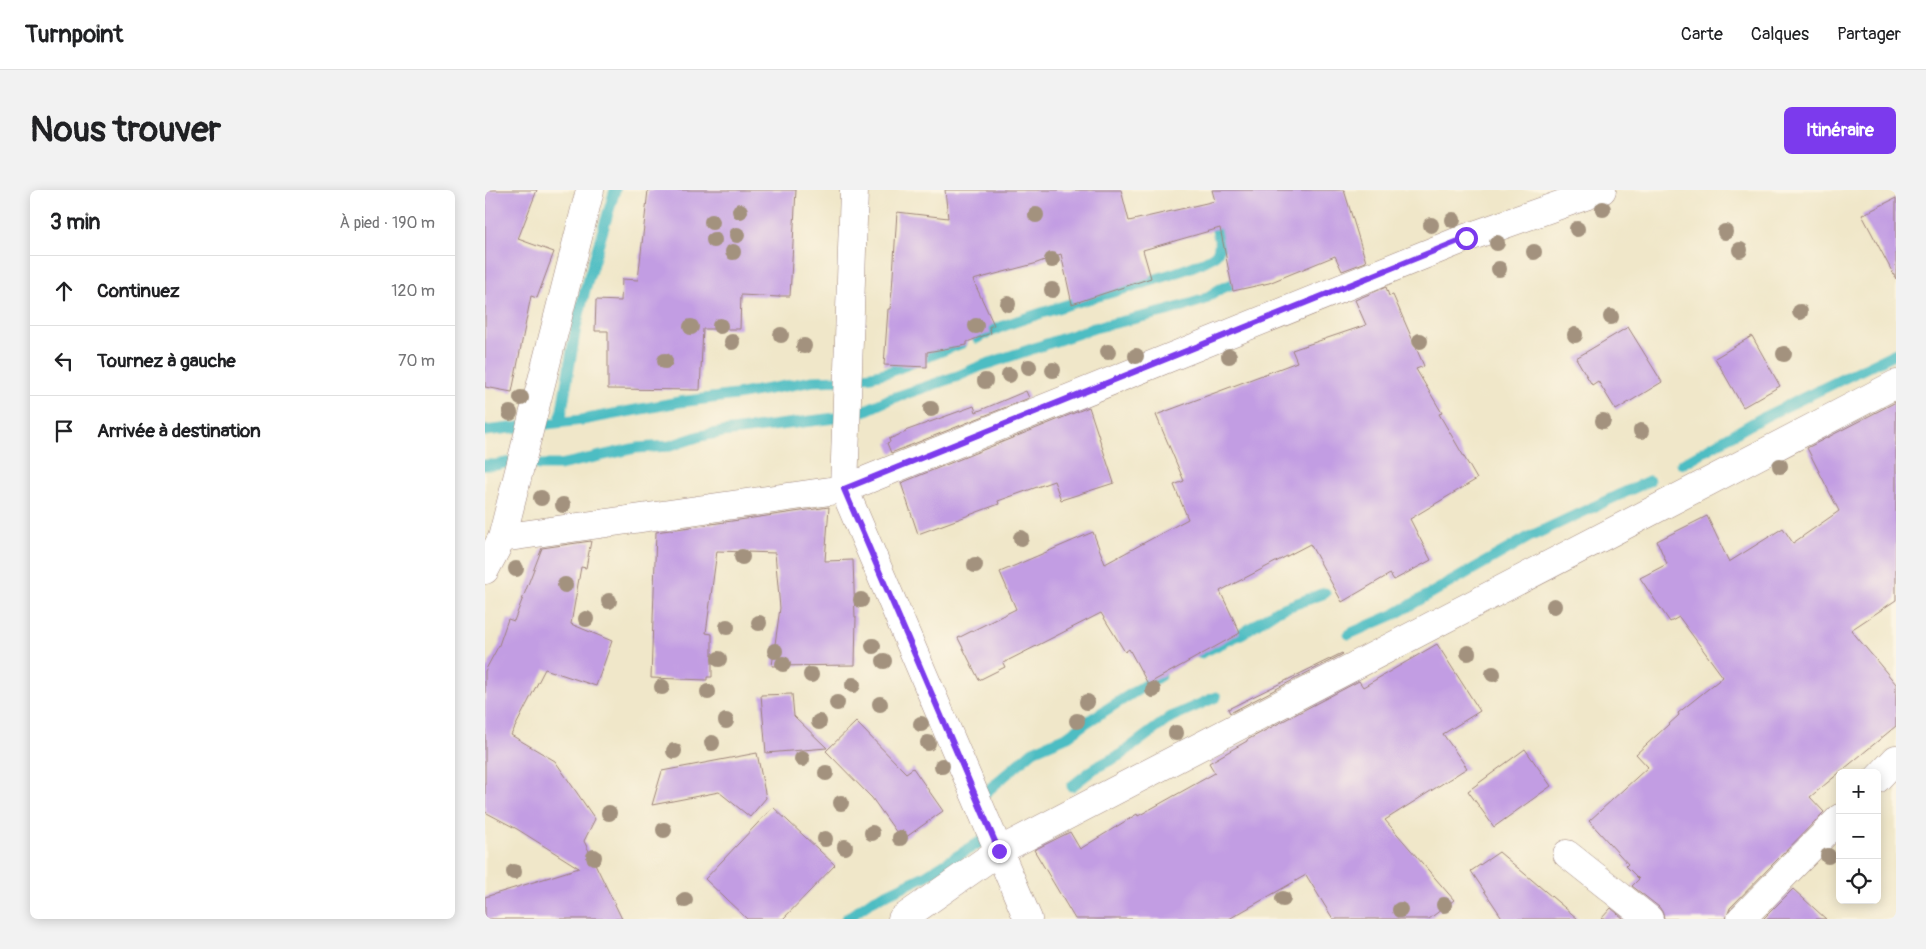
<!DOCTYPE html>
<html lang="fr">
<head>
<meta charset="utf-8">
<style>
  :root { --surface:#fff; --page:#f2f2f2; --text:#202124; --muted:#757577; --line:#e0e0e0; --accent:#7c3aed }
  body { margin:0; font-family:Pangolin,sans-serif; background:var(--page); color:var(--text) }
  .controls { position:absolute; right:15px; bottom:15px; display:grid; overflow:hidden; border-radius:8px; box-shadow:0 2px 12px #0003 }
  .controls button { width:45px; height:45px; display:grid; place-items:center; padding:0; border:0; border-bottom:1px solid var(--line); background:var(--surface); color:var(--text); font:25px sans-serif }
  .stop { position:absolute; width:15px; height:15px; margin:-11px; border:4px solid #7c3aed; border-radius:50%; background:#fff }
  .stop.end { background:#7c3aed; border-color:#fff; box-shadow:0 1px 5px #0008 }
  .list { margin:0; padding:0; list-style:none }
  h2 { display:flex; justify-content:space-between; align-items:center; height:65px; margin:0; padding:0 20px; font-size:21px }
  h2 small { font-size:16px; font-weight:400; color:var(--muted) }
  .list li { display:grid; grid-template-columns:32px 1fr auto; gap:15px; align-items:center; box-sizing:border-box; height:70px; padding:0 20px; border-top:1px solid var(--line) }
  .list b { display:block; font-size:19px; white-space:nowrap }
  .list em { font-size:16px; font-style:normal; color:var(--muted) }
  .icon { flex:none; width:28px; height:28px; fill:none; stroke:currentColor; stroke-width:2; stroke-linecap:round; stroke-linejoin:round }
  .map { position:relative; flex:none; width:1411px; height:729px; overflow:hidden; border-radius:8px }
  header { display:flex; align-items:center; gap:30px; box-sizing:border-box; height:70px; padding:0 25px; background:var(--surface); border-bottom:1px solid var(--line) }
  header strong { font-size:24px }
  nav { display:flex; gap:28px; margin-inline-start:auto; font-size:18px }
  .intro { display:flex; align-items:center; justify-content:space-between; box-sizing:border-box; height:120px; padding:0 30px }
  h1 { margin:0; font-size:35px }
  .button { padding:12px 22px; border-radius:8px; background:var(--accent); color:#fff; font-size:18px; font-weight:700 }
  main { display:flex; gap:30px; padding:0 30px }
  aside { flex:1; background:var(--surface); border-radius:8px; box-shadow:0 2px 12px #0003 }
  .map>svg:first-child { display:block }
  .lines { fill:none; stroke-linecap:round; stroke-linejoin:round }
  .stream { stroke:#4ebdc3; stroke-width:11 }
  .building { fill:#c29de3 }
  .street-casing { stroke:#9d837a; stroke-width:29 }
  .street { stroke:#fff; stroke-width:28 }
  .tree { fill:#a3927e }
  .route { stroke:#7c3aed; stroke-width:6 }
</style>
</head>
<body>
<header>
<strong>Turnpoint</strong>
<nav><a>Carte</a><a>Calques</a><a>Partager</a></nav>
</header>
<div class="intro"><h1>Nous trouver</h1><a class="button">Itinéraire</a></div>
<main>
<aside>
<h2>3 min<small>À pied · 190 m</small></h2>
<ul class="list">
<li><svg class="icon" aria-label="ahead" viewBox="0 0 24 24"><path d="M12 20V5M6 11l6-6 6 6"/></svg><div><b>Continuez</b></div><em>120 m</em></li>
<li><svg class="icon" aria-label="left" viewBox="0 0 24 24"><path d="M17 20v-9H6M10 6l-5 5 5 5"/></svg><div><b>Tournez à gauche</b></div><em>70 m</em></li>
<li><svg class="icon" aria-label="arrive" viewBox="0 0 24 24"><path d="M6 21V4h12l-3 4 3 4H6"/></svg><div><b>Arrivée à destination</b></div></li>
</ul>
</aside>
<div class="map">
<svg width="1411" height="729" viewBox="0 0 1411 729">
  <rect width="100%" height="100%" fill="#fcf5e5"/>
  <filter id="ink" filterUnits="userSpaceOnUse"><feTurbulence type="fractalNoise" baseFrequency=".02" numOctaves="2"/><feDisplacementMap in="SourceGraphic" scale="10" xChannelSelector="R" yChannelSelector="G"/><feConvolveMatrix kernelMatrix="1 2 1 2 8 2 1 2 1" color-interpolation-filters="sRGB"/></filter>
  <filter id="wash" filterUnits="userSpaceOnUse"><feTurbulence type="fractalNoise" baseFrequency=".0096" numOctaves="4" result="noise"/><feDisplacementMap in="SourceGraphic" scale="20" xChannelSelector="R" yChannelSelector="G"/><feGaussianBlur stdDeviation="1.12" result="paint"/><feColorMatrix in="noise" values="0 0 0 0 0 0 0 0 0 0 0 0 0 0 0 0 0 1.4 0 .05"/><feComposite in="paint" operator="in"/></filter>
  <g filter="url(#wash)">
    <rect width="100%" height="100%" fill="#f0e7c9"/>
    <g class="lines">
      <!-- stream -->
      <path class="stream" d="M492,148C521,133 554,124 585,114C608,107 722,78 732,63C738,53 731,38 728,27
        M361,226L379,221L405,209L473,186L496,176L609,138L682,121L718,110L735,99L760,89
        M75,232L91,137L100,100L130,0
        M0,241L97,230L194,212L251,205L328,191L359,190L386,186L404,182L477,153
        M1197,274L1275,229L1411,163
        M0,275H11L34,270L54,275H75L151,258L185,256L215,246L238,242L358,227
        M864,444L910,424L1044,347L1164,291
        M716,463L758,443L791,421L840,403
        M587,596L610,578L635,565L686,527L731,507
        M492,610L548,561L583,546L602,532L676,485
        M361,729L387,711L440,686L508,644"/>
    </g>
    <g id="blocks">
      <!-- building -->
      <path class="building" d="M0,0H52L33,49L69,62L52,108L46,106L27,202L0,197Z
        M163,0H311L305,106H294V107L256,105L255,139H218L215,200L123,199V141H110L111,110L136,111L137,89L153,90Z
        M460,0H636L644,31L730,11L727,0H859L881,72L857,81L850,66L784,93L748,101L735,38L658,60L666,88L587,114L576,64L549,74L488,90L509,135L504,137L506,143L482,152V155L442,162V177L399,175L403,119H405L407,101L412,22L463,28Z
        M1411,8V89L1377,25Z
        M901,97L904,106L908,105L939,176L931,179L957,223L954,224L992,289L925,329L946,370L909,390L905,384L857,412L825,354L735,401L755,443L663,494L644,459L640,462L616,423L518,473L520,477L494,490L473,448L531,419L515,382L608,342L620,374L703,329L689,295L699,291L671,225L812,172L807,160L881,135L870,110Z
        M1143,137L1177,192L1131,220L1113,191L1107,195L1091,168Z
        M1267,146L1295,196L1258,217L1230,168Z
        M541,201L544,208L406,263L402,253L405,252L404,249L421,242L420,241L489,216L491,222Z
        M1411,212V410L1366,440L1411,494V536L1325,607L1339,622L1245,718L1241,729H1179L1178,723L1174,717L1147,696L1154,689L1141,676L1143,674L1104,631L1163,577L1151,564L1194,525L1193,523L1238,487L1194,427L1185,432L1155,388L1182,374L1172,351L1222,326L1244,372L1298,338L1308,353L1354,321L1322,258Z
        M604,217L629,293L576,310L569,291L513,311L514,314L433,344L416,293Z
        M344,317L340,371L368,370L370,427H371L370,475L287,476L295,418L290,363L232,361L221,443L227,444V487H222V490L166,488L171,342Z
        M106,351L101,378L96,377L86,434L127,451L111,496L60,479L26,545L70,571L110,629L99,651L137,729H0V707L94,678L32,639L0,622V481L14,455L23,429L29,431L57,358Z
        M952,454L995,521L958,544L982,578L900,630L969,710L944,729H848L821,685L744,729H590L549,660L585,642L595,659L652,624L653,626L730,583L724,573L762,551V550L874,491L878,497Z
        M857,463L858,464L745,523L743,519Z
        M307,504L309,526L342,558L281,563L276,505Z
        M371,532L421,583L428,578L458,621L417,650L387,608L341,561Z
        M1040,559L1066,596L1009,637L983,601Z
        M272,563L281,608L265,627L234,602L167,615L177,581Z
        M288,617L350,675L298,729H262L220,689Z
        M1014,662L1093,729H1018L986,681Z
        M1308,699L1341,729H1278Z
        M1126,718L1139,729H1116Z"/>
    </g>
  </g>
  <g filter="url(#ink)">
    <use href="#blocks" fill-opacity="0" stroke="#9d837a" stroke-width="1"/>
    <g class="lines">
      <defs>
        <path id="street" d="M369,0L359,299L543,729
          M17,348L359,299L981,48L1117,0
          M0,380L17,348L105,0
          M1392,589L1411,569
          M1082,664L1164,729
          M417,729L514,661L1411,194
          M1256,729L1355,628"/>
      </defs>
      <!-- street casing -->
      <use href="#street" class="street-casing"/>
      <!-- street -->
      <use href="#street" class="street"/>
    </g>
    <!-- trees -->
    <g class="tree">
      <circle cx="1118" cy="19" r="8"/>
      <circle cx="255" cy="21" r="8"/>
      <circle cx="551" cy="25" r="8"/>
      <circle cx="968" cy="30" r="8"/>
      <circle cx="227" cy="32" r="8"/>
      <circle cx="946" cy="35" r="8"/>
      <circle cx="1092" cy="39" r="8"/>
      <circle cx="1240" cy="42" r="8"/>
      <circle cx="252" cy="45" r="8"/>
      <circle cx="229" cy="50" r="8"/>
      <circle cx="1012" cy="53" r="8"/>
      <circle cx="1255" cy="60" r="8"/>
      <circle cx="248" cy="62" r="8"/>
      <circle cx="1049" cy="62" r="8"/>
      <circle cx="567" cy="70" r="8"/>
      <circle cx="1014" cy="79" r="8"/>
      <circle cx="567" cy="100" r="8"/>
      <circle cx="523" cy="114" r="8"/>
      <circle cx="1315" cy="122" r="8"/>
      <circle cx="1126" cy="127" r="8"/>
      <circle cx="235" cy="136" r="8"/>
      <circle cx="491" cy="136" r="8"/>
      <circle cx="206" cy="137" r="8"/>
      <circle cx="296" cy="145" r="8"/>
      <circle cx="1090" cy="145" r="8"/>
      <circle cx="935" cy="151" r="8"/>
      <circle cx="247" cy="152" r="8"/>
      <circle cx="319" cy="156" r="8"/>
      <circle cx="623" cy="162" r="8"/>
      <circle cx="1299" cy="164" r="8"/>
      <circle cx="651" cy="166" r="8"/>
      <circle cx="744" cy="166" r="8"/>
      <circle cx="180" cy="171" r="8"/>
      <circle cx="544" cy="177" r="8"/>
      <circle cx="568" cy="180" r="8"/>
      <circle cx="524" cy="185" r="8"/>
      <circle cx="500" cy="191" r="8"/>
      <circle cx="36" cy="208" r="8"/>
      <circle cx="446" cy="219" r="8"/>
      <circle cx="25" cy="223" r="8"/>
      <circle cx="1118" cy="231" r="8"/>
      <circle cx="1156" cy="241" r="8"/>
      <circle cx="1295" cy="276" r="8"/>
      <circle cx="56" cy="308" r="8"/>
      <circle cx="78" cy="315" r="8"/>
      <circle cx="536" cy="348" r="8"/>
      <circle cx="257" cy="367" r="8"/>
      <circle cx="490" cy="375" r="8"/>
      <circle cx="31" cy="379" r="8"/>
      <circle cx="80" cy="395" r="8"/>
      <circle cx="376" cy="410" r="8"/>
      <circle cx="124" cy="411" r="8"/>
      <circle cx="1069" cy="416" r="8"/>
      <circle cx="101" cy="429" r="8"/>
      <circle cx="274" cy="433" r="8"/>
      <circle cx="242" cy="437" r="8"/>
      <circle cx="388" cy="456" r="8"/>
      <circle cx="290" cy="461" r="8"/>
      <circle cx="983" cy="463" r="8"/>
      <circle cx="234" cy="469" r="8"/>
      <circle cx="399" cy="471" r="8"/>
      <circle cx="298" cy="474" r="8"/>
      <circle cx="1008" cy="484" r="8"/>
      <circle cx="326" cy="485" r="8"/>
      <circle cx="368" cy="495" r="8"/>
      <circle cx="177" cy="497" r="8"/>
      <circle cx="668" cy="500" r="8"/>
      <circle cx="223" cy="502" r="8"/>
      <circle cx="602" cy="512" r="8"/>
      <circle cx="352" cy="513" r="8"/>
      <circle cx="395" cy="514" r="8"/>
      <circle cx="241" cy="531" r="8"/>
      <circle cx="592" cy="531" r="8"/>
      <circle cx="334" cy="532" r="8"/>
      <circle cx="436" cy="534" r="8"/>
      <circle cx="691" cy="543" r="8"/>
      <circle cx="227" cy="553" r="8"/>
      <circle cx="443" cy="553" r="8"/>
      <circle cx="189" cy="561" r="8"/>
      <circle cx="317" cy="569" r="8"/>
      <circle cx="457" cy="576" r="8"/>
      <circle cx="341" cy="583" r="8"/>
      <circle cx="356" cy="613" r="8"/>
      <circle cx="124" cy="623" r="8"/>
      <circle cx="179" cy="640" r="8"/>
      <circle cx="387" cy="643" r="8"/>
      <circle cx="415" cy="648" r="8"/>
      <circle cx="340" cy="649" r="8"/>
      <circle cx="360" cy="657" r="8"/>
      <circle cx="1343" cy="666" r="8"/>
      <circle cx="109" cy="667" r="8"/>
      <circle cx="29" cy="682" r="8"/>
      <circle cx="798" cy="709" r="8"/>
      <circle cx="200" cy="710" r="8"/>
      <circle cx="959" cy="715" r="8"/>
      <circle cx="915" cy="720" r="8"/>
    </g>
  </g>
  <g class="lines" filter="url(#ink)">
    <!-- route -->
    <path class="route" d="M514,661L359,299L981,48"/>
  </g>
</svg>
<div class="controls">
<button>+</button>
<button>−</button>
<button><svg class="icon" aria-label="locate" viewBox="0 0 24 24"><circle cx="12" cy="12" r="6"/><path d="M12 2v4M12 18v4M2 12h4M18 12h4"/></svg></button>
</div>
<div class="stop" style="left:981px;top:48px"></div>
<div class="stop end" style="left:514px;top:661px"></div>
</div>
</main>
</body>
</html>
